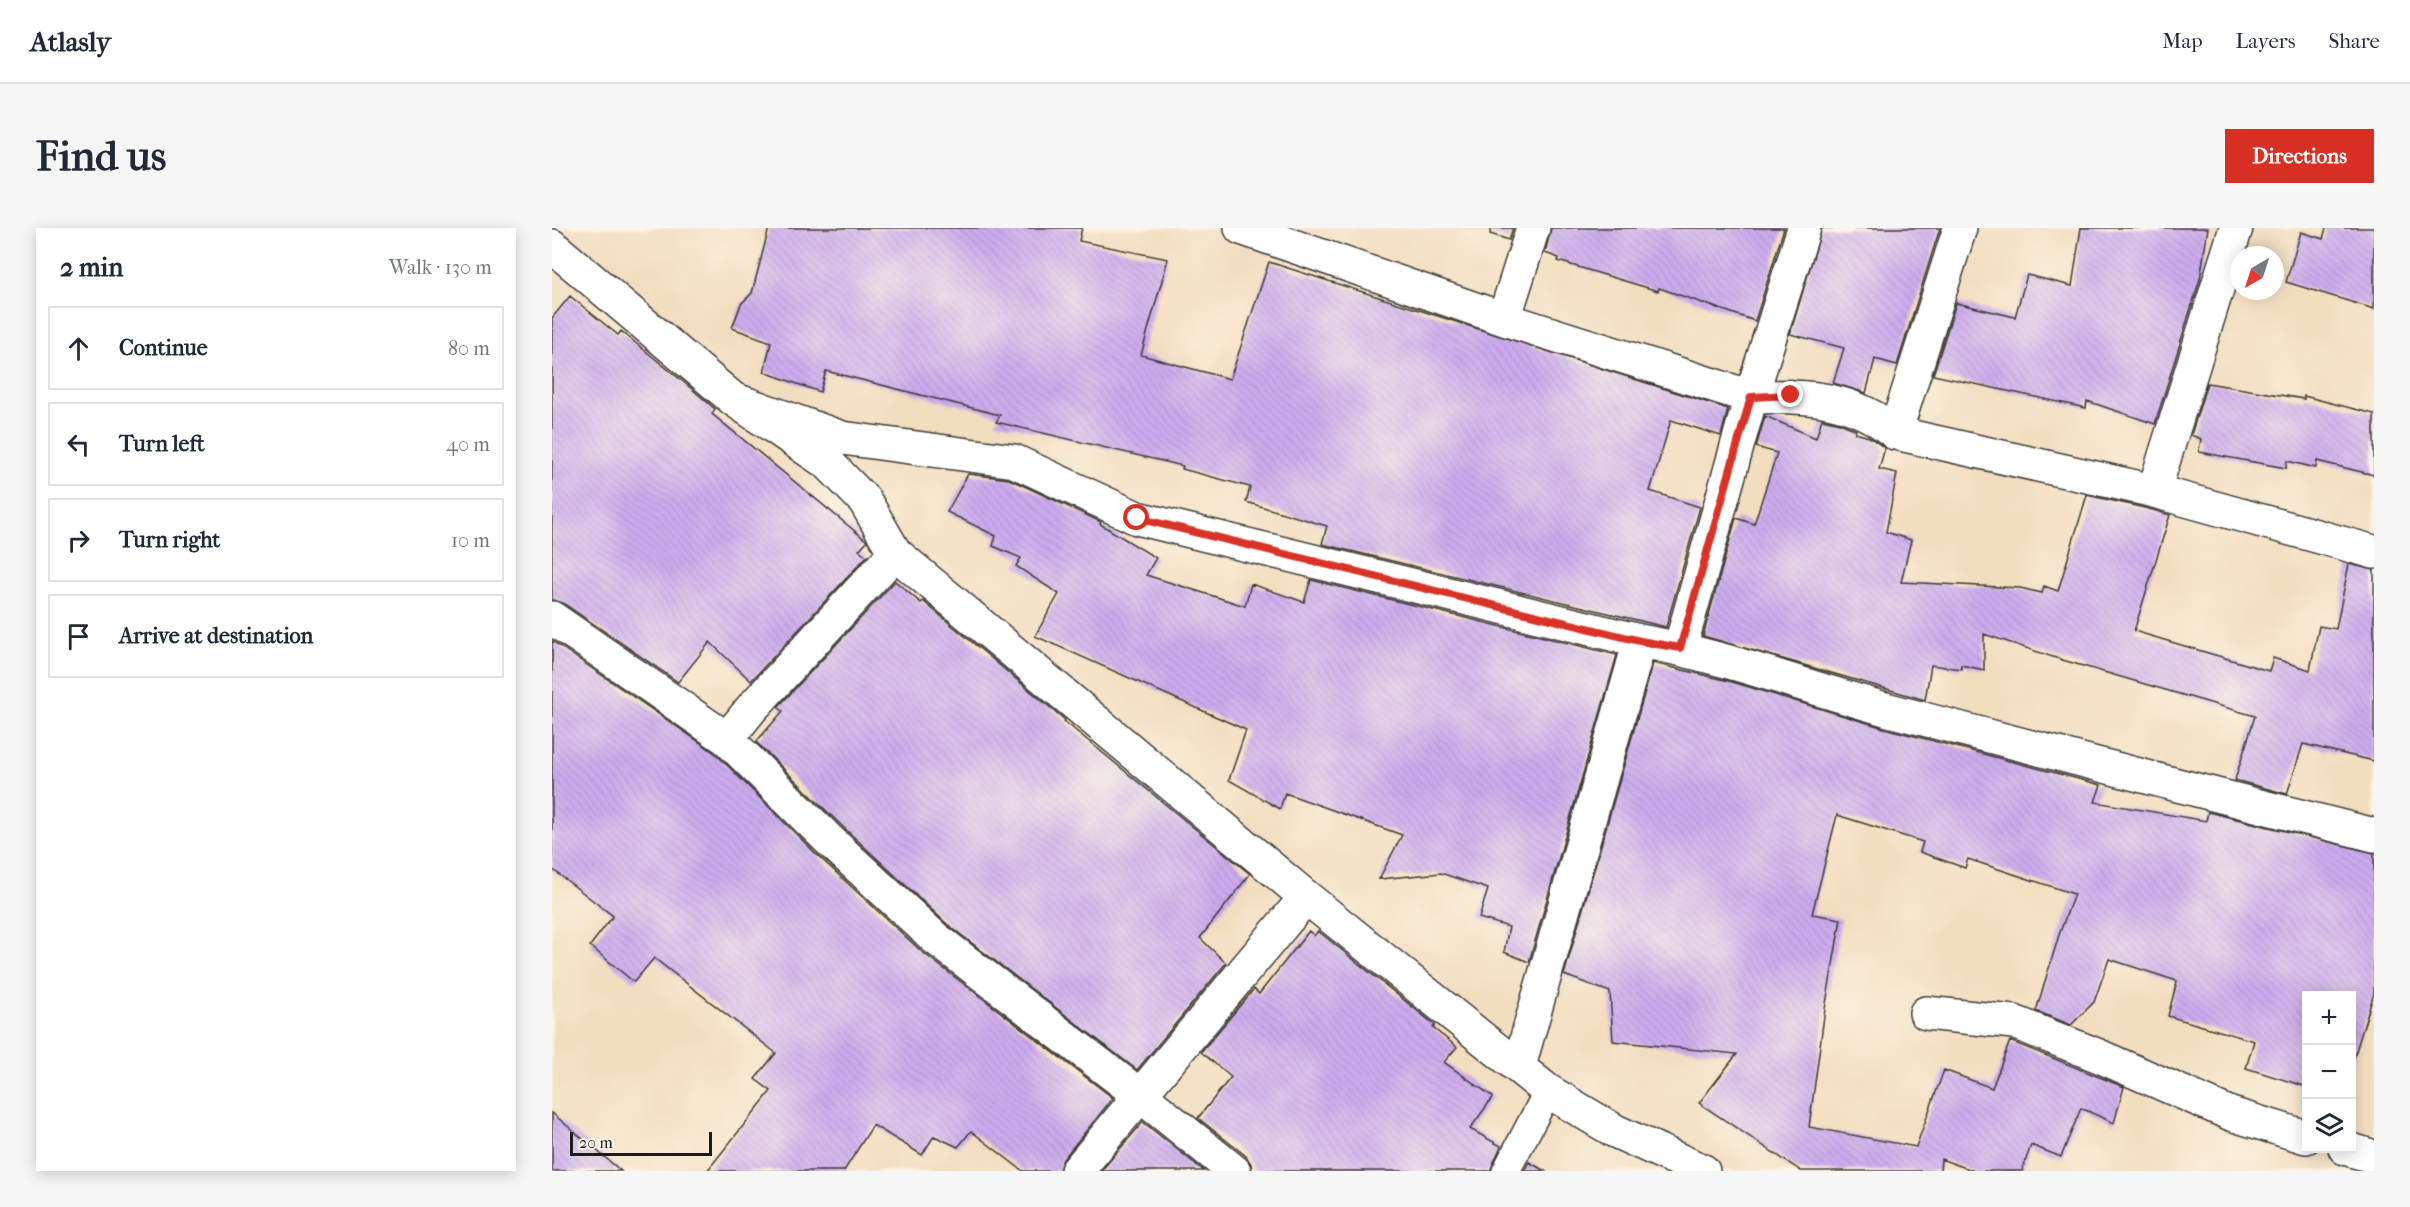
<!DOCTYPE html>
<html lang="en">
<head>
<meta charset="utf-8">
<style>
  :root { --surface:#fff; --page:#f6f6f7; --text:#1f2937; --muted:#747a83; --line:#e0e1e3; --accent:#d93025 }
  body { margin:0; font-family:"IM FELL French Canon",serif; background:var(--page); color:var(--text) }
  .controls { position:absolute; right:18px; bottom:18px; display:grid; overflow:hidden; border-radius:0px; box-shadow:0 3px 15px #0003 }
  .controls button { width:54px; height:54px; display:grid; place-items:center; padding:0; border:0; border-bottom:2px solid var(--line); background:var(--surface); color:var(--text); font:30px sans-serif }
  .compass { position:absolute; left:1678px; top:18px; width:54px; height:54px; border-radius:50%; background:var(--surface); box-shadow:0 3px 15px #0003; rotate:219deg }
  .scale { position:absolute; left:18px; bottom:15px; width:142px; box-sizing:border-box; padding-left:6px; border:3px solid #1c1c1c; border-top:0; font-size:16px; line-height:21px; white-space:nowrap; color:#1c1c1c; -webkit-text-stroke:4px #fcf5e5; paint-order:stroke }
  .stop { position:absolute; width:18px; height:18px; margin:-14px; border:4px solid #d93025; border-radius:50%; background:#fff }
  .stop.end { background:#d93025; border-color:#fff; box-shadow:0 2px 6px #0008 }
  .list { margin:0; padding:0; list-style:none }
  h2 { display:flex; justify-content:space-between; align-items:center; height:78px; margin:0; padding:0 24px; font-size:26px }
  h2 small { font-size:20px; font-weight:400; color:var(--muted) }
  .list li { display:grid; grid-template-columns:39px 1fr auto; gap:18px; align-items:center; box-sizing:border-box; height:84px; margin:0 12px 12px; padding:0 12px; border:2px solid var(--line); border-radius:0px }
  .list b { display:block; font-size:22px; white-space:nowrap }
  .list em { font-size:20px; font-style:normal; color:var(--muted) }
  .icon { flex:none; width:33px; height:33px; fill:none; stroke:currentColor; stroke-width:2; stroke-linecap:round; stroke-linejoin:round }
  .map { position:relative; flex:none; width:1822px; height:943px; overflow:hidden; border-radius:0px }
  header { display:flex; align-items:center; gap:36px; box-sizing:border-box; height:84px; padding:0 30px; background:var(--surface); border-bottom:2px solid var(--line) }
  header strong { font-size:28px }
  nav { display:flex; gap:33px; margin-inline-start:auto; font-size:21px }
  .intro { display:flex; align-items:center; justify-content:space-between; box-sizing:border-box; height:144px; padding:0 36px }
  h1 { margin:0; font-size:42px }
  .button { padding:15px 27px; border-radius:0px; background:var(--accent); color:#fff; font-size:21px; font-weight:700 }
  main { display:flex; gap:36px; padding:0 36px }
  aside { flex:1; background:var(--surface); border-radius:0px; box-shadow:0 3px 15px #0003 }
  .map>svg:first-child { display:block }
  .building { fill:url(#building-back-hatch) }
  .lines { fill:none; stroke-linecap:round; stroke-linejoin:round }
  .lane-casing { stroke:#3c3934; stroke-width:30 }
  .street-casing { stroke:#3c3934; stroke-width:36 }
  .lane { stroke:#fff; stroke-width:27 }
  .street { stroke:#fff; stroke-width:33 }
  .route { stroke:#d93025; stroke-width:8 }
</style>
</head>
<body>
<header>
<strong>Atlasly</strong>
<nav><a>Map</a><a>Layers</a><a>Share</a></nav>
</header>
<div class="intro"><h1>Find us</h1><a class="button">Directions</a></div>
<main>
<aside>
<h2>2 min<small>Walk · 130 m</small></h2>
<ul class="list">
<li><svg class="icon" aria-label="ahead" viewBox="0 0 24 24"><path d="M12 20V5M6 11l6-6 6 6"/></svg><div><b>Continue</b></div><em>80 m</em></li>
<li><svg class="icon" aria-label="left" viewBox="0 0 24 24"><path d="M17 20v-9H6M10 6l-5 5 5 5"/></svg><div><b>Turn left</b></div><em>40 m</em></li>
<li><svg class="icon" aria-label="right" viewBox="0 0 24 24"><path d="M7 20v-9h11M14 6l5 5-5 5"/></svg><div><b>Turn right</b></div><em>10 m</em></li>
<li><svg class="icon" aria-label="arrive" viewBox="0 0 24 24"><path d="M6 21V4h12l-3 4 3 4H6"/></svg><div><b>Arrive at destination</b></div></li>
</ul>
</aside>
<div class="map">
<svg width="1822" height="943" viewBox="0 0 1822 943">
  <defs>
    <pattern id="building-back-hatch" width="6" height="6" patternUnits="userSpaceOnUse" patternTransform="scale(1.5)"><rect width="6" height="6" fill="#ccacee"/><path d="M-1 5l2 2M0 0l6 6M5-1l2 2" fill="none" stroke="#af93cc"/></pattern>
  </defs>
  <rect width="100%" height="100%" fill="#fcf5e5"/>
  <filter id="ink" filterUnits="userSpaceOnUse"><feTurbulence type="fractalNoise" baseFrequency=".0167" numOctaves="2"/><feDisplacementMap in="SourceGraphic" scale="12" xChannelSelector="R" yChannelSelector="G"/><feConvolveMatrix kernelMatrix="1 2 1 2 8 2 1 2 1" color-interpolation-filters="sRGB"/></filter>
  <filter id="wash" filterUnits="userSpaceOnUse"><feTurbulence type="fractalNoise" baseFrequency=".008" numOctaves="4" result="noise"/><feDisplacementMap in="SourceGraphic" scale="24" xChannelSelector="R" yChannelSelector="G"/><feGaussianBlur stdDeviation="1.35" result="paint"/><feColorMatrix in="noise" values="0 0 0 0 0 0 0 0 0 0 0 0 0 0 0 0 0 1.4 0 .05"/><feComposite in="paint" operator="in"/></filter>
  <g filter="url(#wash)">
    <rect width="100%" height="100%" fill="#f3ddbf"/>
    <g id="blocks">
      <!-- building -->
      <path class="building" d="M217,0H530L527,13L616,31L589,127L678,151L717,34L1176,181L1169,208L1119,192L1098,263L1148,279L1114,399L770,316L775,298L694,274L698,259L630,241L631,238L444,194L448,187L274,143L268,164L212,144L219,114L180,100L189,76L200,65Z
        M939,0H961L957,12L938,6Z
        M999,0H1232L1203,93L1107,60L1106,63L1006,33L1007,30L993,25Z
        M1270,0H1388L1345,137L1323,131L1314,165L1281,155L1292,120L1238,106Z
        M1529,0H1656L1648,51L1603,196L1535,173L1534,180L1381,147L1404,75L1463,89L1475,47L1520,58Z
        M1774,0H1822V81L1734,54L1749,4L1771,11Z
        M18,68L66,107L69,103L140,161L163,181L160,186L315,313L307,322L315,328L199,453L158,414L126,454L11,375L0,372V90Z
        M1655,155L1752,171V168L1822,186V247L1765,233L1764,240L1735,233L1734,240L1647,224L1649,211L1639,207Z
        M1213,188L1264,210L1270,191L1288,195L1304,202L1303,205L1317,209L1333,220L1327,241L1345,245L1334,304L1359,312L1349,354L1468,360L1490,365L1492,358L1506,363L1535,267L1597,281L1618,287L1582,403L1717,443L1721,430L1758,442L1767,398L1784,401L1797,336L1822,342V533L1751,516L1735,566L1683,552L1703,488L1507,431L1432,406V442L1409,437V441L1379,437L1373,472L1151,408L1184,290L1202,296L1225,225L1204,219Z
        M416,246L457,251L549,294L548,296L604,330L594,347L693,378L699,356L752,374L759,352L1065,427L977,734L952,724L957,699L927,690L936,661L889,645L827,651L850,607L733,565L728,581L677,552L694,502L483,408L507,366L464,338L469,330L441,318L444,308L395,284Z
        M343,353L369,375L371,373L513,492L512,493L698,646L648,710L674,735L585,842L395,696L289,597L204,514L231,483L226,479Z
        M0,413L163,525L263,625L370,724L561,870L511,931L507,943H471L419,903L406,919L382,908L370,927L321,897L292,943H155L219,863L203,851L224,825L102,730L82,754L38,718L61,688L0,641Z
        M1101,435L1177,453L1332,500L1549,557L1543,574L1654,593L1656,584L1822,625V765L1800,836V768H1755V859L1694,840L1702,813L1616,788L1625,753L1557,731L1542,774L1519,797L1484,783L1507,707L1522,666L1416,631L1413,640L1368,624L1371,614L1285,587L1260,686L1289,691L1273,781L1257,899L1364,919L1392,842L1440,860L1458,813L1572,859L1562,895L1529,880L1509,929L1479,917L1470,943H1422L1389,931L1388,943H1249L1147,875L1185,826L1061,813L1058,764L1012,747Z
        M757,703L762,708L766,703L883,797L881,800L905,819L892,834L941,869L918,901L949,918L938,943H700L699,936L694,928L646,890L679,849L649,824L702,761L707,766Z
        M0,885L69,943H0Z
        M591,894L652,943H549Z
        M977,934L993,943H972Z"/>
    </g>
  </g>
  <g filter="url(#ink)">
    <use href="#blocks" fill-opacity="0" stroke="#3c3934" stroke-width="1.5"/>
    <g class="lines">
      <defs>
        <path id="lane" d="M954,943L996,863"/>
        <path id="street" d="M689,0L952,91L1199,169C1252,167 1302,169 1343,205L1602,263L1822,324
          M0,18L181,171L277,236L313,273L343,325L754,669L996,863L1063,903L1151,943
          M952,91L981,0
          M181,171L290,210L462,233L585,290L1088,413C1172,428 1254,459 1337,482C1499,525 1660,566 1822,607
          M1343,205L1408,0
          M1602,263L1684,0
          M0,390L175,511L199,481L343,325
          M1128,420L1199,169L1252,0
          M175,511L276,611L383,710L589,868L682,943
          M1374,785L1462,794L1547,828L1679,886L1754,909
          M967,838L1088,413
          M1793,920L1822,929
          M525,943L754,669"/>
      </defs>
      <!-- lane casing -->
      <use href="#lane" class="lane-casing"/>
      <!-- street casing -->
      <use href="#street" class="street-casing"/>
      <!-- lane -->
      <use href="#lane" class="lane"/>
      <!-- street -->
      <use href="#street" class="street"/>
    </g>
  </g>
  <g class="lines" filter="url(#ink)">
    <!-- route -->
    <path class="route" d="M585,290L1088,413L1128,420L1199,169L1239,167"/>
  </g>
</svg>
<div class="controls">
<button>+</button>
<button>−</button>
<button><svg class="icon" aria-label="layers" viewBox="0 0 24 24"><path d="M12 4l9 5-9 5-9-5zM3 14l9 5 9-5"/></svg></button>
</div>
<svg class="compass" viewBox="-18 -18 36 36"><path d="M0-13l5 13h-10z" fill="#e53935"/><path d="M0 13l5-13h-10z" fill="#747a83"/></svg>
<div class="scale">20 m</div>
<div class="stop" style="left:585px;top:290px"></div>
<div class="stop end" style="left:1239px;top:167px"></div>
</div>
</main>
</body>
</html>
